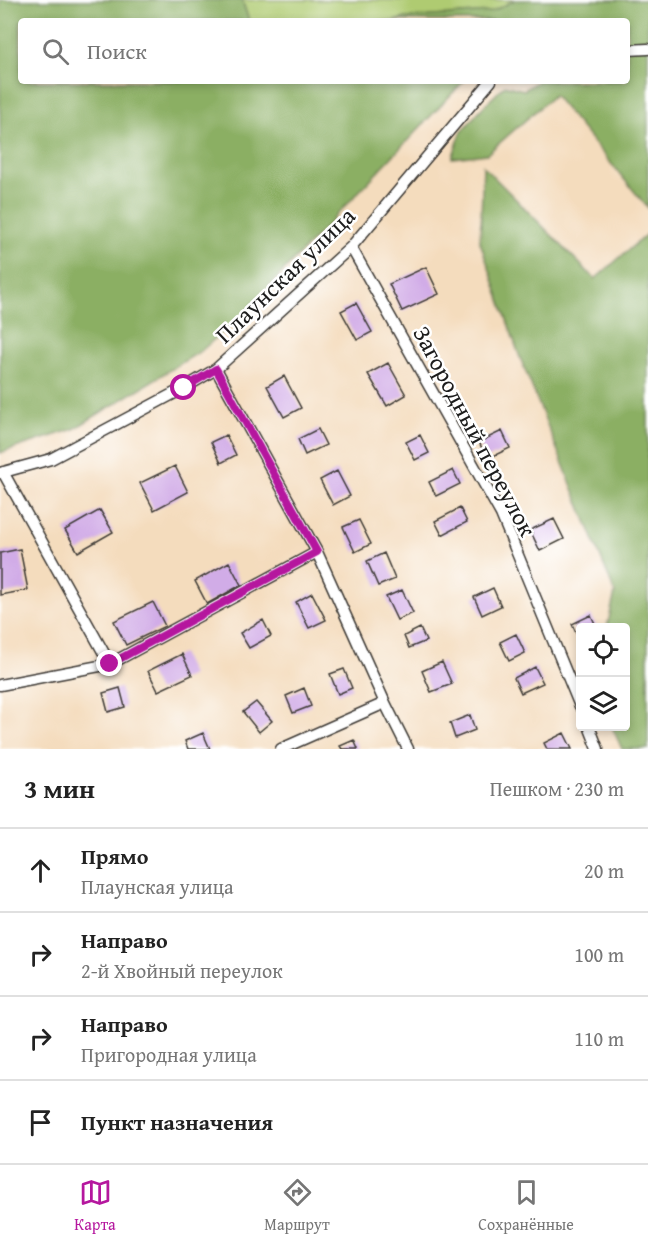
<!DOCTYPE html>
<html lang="ru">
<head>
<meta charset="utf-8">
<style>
  :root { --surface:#fff; --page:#f2f2f2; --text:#222; --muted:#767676; --line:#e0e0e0; --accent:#b5179e }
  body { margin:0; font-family:"Gentium Book Plus",serif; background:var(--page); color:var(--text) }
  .controls { position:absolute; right:18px; bottom:18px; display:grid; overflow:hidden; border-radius:6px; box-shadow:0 3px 9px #0003 }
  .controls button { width:54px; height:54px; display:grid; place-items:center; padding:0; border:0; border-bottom:2px solid var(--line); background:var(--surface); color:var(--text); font:30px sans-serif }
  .stop { position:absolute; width:18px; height:18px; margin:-14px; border:4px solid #b5179e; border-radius:50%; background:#fff }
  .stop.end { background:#b5179e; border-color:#fff; box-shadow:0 2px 6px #0008 }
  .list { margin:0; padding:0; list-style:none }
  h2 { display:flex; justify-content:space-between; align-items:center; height:78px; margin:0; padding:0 24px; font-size:26px }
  h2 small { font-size:20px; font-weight:400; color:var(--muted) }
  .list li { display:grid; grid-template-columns:39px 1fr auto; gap:18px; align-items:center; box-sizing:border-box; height:84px; padding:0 24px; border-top:2px solid var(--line) }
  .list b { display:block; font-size:22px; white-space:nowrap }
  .list p { margin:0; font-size:20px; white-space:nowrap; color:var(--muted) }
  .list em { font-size:20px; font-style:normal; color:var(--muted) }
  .icon { flex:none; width:33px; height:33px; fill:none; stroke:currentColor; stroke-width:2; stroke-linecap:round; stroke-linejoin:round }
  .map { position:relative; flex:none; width:648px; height:749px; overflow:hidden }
  .search { position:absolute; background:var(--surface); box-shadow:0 3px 9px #0003; left:18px; right:18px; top:18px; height:66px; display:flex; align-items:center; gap:15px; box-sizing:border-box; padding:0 21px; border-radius:6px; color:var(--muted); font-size:22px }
  .sheet { height:414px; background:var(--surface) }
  nav { display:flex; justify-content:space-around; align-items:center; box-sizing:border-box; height:84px; border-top:2px solid var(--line); background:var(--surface); font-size:16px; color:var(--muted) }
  nav a { display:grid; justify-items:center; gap:3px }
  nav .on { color:var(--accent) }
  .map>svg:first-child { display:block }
  .green { fill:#afcb71; stroke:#667446; stroke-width:1.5 }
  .forest { fill:#8baf63; stroke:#546640; stroke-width:1.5 }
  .building { fill:#d1ace7 }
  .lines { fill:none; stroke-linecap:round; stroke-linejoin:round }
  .minor-casing { stroke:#3c3934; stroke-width:13 }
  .minor { stroke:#fff; stroke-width:10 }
  .route { stroke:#b5179e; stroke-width:8 }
  .labels { text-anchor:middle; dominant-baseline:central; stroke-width:5; stroke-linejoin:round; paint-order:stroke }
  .street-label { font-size:24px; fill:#1c1c1c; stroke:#fff }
</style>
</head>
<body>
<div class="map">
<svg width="648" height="749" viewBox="0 0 648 749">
  <rect width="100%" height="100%" fill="#fff"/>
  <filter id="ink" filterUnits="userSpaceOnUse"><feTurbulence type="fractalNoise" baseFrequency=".0167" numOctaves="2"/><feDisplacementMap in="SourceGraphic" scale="12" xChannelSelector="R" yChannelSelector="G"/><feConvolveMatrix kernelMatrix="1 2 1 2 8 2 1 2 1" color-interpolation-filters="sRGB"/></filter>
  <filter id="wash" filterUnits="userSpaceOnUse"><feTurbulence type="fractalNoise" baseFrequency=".008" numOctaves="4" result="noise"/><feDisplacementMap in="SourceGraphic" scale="24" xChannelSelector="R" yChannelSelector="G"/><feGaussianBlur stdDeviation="1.35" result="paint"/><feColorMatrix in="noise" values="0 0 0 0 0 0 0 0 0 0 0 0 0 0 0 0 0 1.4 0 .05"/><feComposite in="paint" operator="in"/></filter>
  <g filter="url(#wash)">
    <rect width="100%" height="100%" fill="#f4dcbd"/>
    <!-- green -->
    <path class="green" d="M242,0H515L491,12L406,18L394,21H249Z"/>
    <!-- forest -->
    <path class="forest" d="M0,0H242L249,21H21V81H464L241,316L201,351L74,429L0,453Z
      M515,0H648V208L554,95L487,154L452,158L461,133L479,111L505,85L524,90L538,81H627V21H394L406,18L491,12Z
      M483,166L595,279L648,233V749H622L612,727L626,726V628L607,627L615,593L519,355L480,242Z"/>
    <g id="blocks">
      <!-- building -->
      <path class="building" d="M426,267L439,294L402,311L389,284Z
        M356,303L372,332L357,340L341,311Z
        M388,363L406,395L387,406L368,374Z
        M284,376L301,408L284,417L267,386Z
        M318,429L326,445L305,455L298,439Z
        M502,431L510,448L487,459L479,442Z
        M226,435L236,455L221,463L211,442Z
        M420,435L429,453L415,460L406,442Z
        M175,466L188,492L154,510L140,483Z
        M453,470L460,484L436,496L429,482Z
        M337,471L350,496L333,505L320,480Z
        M460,508L467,522L442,535L435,521Z
        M100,510L113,532L78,552L65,530Z
        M554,519L564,539L540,551L530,530Z
        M359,520L371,544L355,552L343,527Z
        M20,549L28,590L0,595V553Z
        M384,553L395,579L378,586L367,561Z
        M229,562L241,585L207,604L195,581Z
        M493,588L501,606L482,615L474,597Z
        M402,590L413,613L397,620L386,597Z
        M312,593L326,620L309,628L296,602Z
        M153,602L165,626L126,645L114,621Z
        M591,615L597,628H580V642L572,624Z
        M263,620L271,636L249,648L240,633Z
        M420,628L426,641L409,648L404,636Z
        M516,634L525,653L509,661L500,642Z
        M182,654L192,675L158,691L148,671Z
        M442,662L452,684L431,692L422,671Z
        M535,667L543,683L521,693L514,678Z
        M344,669L352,688L338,694L330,674Z
        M120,688L125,707L108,712L103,693Z
        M304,688L311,706L293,713L286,696Z
        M256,702L272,721L259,732L243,712Z
        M470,715L475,730L455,738L450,723Z
        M203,733L210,749H188L185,741Z
        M564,733L572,749H547L544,743Z
        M354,740L358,749H342L340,746Z"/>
    </g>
  </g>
  <g filter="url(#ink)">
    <use href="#blocks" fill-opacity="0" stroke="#3c3934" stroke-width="1.5"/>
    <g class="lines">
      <defs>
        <path id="minor" d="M627,50L648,49
          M351,247L501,514L580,706
          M216,369L317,552L385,703L408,749
          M3,472L110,664
          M0,473L51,459L184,388L216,369L351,247L491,81
          M0,685L110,664L317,552
          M589,726L598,749
          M281,749L385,703"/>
      </defs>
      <!-- minor casing -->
      <use href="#minor" class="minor-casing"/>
      <!-- minor -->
      <use href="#minor" class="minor"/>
    </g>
  </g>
  <g class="lines" filter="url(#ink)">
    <!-- route -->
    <path class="route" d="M110,664L317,552L216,369L184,388"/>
  </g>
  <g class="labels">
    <!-- street labels -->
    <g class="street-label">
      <text transform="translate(285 275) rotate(-44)">Плаунская улица</text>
      <text transform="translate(475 431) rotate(62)">Загородный переулок</text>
    </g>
  </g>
</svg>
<div class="controls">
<button><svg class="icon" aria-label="locate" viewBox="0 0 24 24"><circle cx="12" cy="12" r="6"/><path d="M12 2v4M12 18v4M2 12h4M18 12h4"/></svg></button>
<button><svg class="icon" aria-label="layers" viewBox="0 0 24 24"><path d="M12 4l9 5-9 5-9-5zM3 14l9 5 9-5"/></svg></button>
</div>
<div class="stop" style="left:184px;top:388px"></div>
<div class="stop end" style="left:110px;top:664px"></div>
<div class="search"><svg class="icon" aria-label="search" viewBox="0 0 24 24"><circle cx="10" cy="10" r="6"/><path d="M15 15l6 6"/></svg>Поиск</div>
</div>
<section class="sheet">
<h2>3 мин<small>Пешком · 230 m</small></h2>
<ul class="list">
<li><svg class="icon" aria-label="ahead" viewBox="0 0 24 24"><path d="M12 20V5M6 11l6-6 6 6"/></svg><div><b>Прямо</b><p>Плаунская улица</p></div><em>20 m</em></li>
<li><svg class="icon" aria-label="right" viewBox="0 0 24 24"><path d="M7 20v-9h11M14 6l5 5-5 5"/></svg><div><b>Направо</b><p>2-й Хвойный переулок</p></div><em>100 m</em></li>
<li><svg class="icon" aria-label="right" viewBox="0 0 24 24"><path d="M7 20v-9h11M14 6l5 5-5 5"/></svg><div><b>Направо</b><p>Пригородная улица</p></div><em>110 m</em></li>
<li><svg class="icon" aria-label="arrive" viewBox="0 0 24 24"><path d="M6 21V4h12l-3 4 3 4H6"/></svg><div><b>Пункт назначения</b></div></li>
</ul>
</section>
<nav>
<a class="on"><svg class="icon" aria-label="map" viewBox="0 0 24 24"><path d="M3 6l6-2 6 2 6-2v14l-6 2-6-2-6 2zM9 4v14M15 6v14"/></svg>Карта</a>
<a><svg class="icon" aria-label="directions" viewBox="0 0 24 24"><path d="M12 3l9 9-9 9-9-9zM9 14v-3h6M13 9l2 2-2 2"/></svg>Маршрут</a>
<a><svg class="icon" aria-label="saved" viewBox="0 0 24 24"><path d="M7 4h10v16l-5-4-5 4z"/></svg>Сохранённые</a>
</nav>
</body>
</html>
